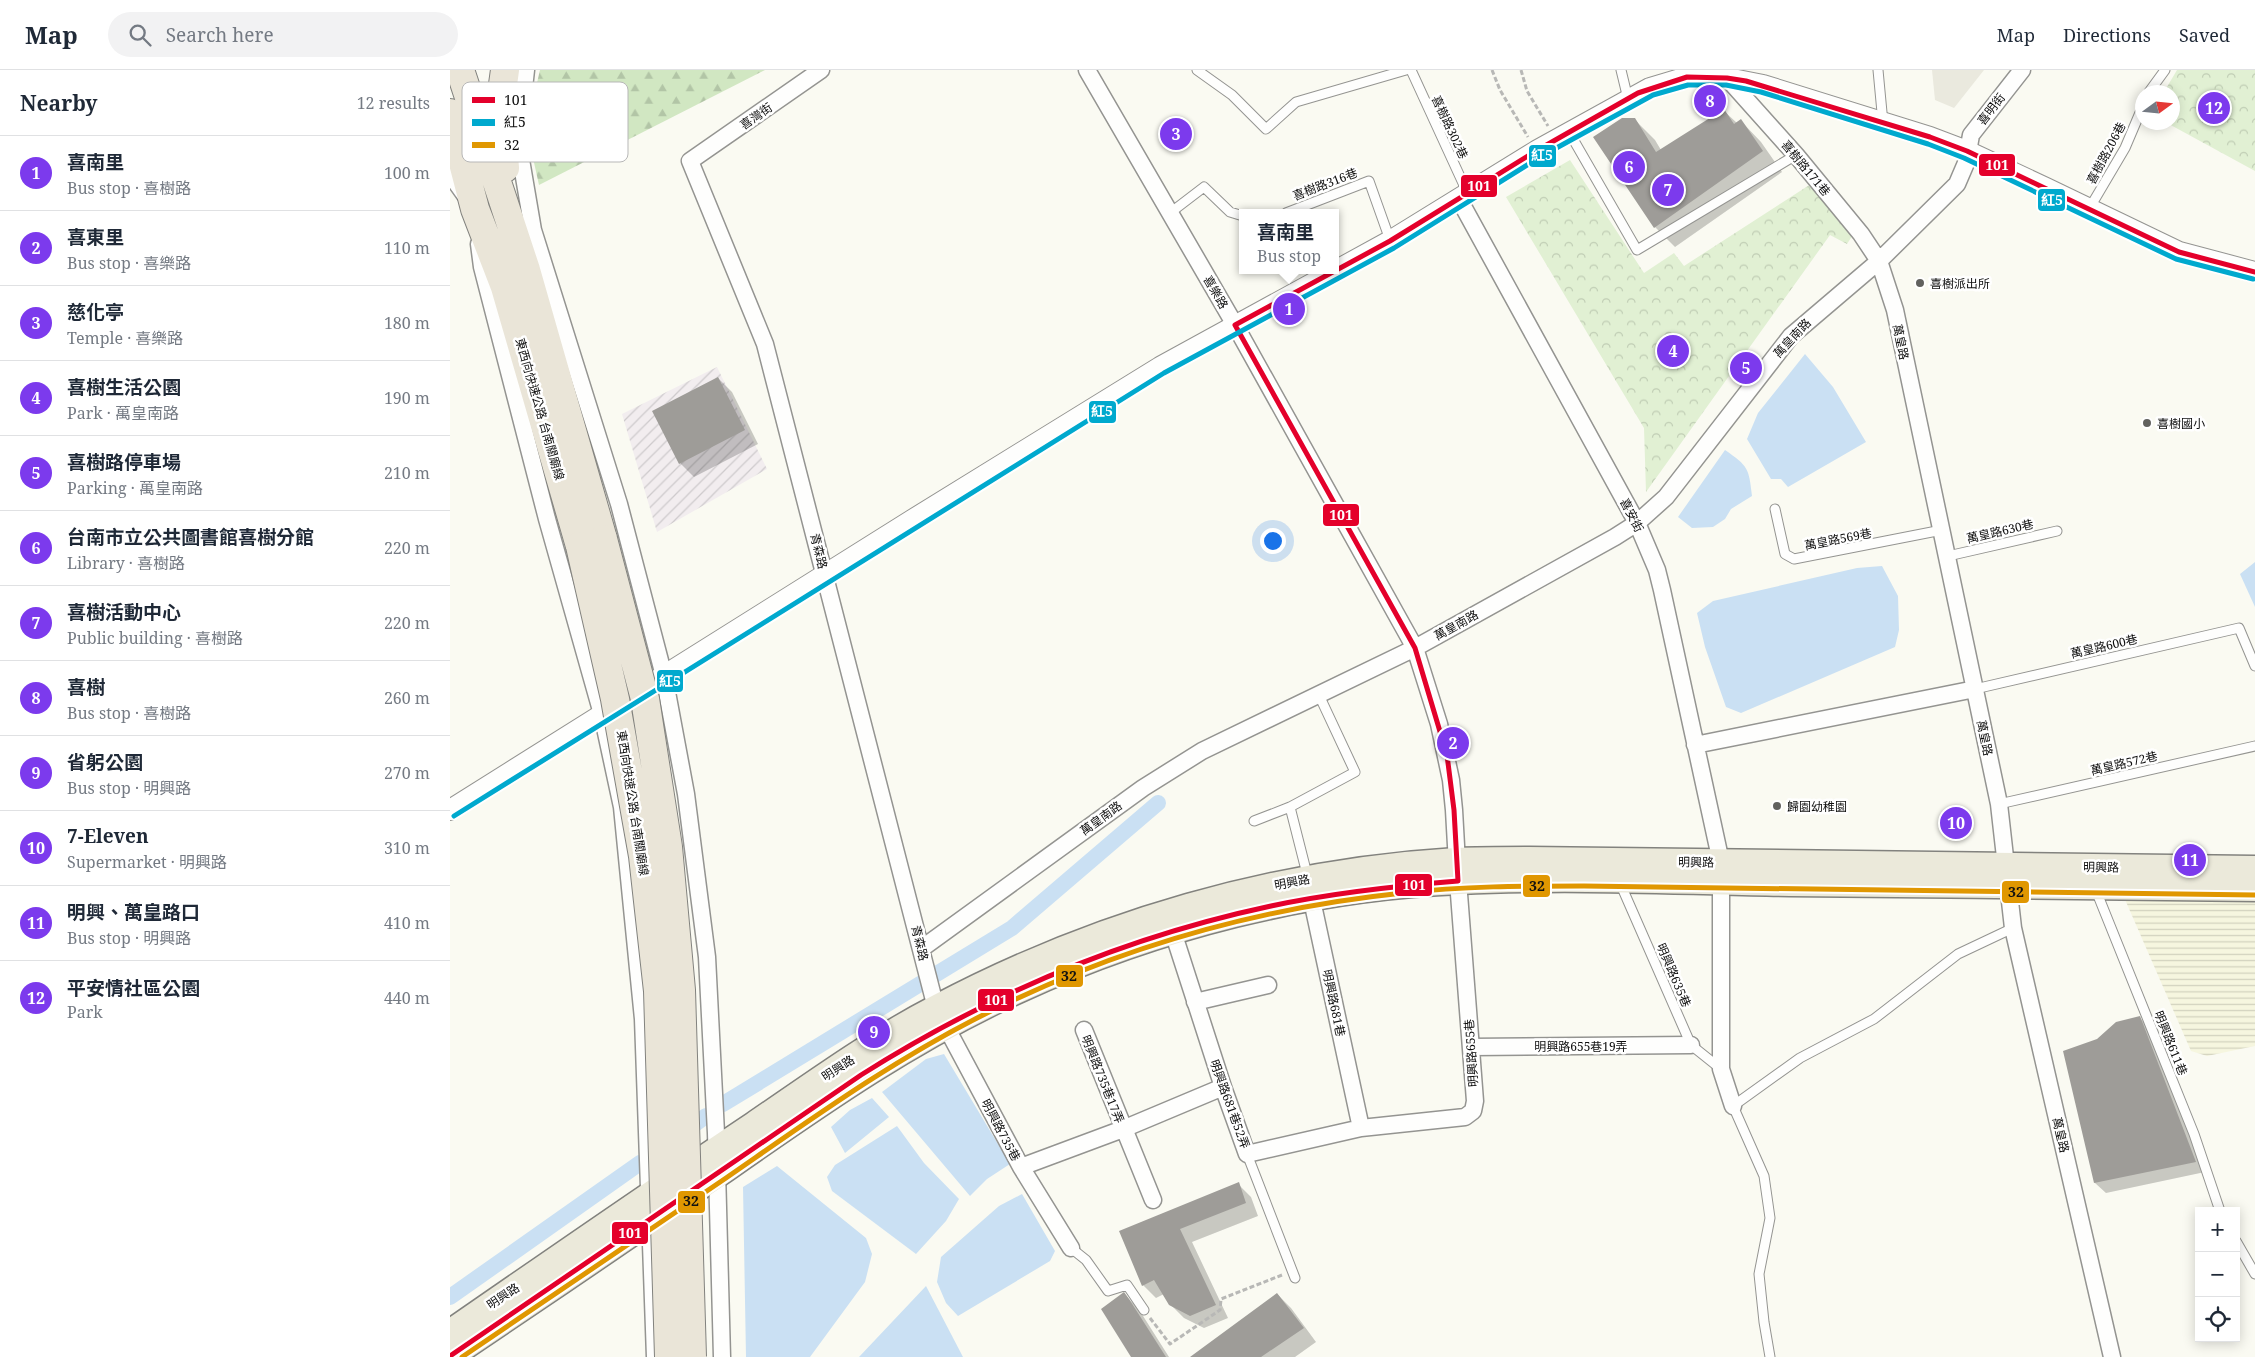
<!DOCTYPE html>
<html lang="en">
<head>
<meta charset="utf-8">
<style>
  :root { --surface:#fff; --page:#f2f2f3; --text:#1f2937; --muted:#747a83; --line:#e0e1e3; --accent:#7c3aed }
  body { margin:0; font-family:"Noto Serif","Noto Sans TC",serif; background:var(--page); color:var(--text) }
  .controls { position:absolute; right:15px; bottom:15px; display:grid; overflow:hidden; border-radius:0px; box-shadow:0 2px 12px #0003 }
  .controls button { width:45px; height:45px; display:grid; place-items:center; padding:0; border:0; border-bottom:1px solid var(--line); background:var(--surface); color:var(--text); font:25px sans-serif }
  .compass { position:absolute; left:1685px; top:15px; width:45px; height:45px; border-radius:50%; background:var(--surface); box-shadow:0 2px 12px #0003; rotate:75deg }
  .you { position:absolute; left:822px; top:470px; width:18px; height:18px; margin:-12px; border:4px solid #fff; border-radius:50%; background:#1a73e8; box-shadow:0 0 0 8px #1a73e833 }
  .badge { display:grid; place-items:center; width:32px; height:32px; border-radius:50%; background:var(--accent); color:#fff; font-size:16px; font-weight:700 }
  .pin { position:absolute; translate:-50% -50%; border:2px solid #fff; box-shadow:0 1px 5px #0006 }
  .popup { position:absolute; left:789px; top:139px; width:100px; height:65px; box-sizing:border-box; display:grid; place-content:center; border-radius:0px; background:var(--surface); filter:drop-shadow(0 1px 4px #0005); font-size:16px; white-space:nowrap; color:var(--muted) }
  .popup b { font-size:19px; color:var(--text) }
  .popup::after { content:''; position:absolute; left:50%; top:100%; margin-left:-10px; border:10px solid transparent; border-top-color:var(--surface) }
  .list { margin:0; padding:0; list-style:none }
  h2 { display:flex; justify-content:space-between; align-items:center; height:65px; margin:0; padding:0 20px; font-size:21px }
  h2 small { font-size:16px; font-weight:400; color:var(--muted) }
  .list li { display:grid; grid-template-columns:32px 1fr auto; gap:15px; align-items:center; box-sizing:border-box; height:75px; padding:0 20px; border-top:1px solid var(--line) }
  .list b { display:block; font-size:19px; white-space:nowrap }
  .list p { margin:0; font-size:16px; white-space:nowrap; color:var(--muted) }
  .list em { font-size:16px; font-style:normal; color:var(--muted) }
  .icon { flex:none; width:28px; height:28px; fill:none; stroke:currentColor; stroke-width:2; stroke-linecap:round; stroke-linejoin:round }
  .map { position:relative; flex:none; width:1805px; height:1287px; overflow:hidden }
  header { display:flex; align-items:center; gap:30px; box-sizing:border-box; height:70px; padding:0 25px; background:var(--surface); border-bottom:1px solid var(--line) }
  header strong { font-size:24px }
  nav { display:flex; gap:28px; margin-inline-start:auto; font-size:18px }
  .search { width:350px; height:45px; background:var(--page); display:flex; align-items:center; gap:12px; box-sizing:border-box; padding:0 18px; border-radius:28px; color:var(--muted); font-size:19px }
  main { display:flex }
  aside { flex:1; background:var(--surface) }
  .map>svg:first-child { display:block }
  .industrial { fill:url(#industrial-furrows) }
  .farmland { fill:url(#farmland-rules) }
  .forest { fill:url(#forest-firs) }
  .park { fill:url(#park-crowns) }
  .plaza { fill:#eae9de }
  .water { fill:#cae0f3 }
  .shadow { fill:#0003 }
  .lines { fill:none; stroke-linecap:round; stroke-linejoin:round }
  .canal { stroke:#cae0f3; stroke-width:16 }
  .building { fill:#9e9c98 }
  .service-casing { stroke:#949491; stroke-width:11 }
  .minor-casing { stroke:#949491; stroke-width:19 }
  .tertiary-casing { stroke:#949491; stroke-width:22 }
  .primary-casing { stroke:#82827e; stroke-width:29 }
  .trunk-casing { stroke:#82827e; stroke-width:30 }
  .path { stroke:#b8b8b6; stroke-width:3; stroke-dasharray:5 2.5; stroke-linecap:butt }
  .service { stroke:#fefefd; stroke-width:9 }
  .minor { stroke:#fefefd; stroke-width:16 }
  .tertiary { stroke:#fefefd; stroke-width:20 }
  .primary { stroke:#ebe9da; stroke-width:26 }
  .trunk { stroke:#eae5d8; stroke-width:28 }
  .trunk-bridge-casing { stroke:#82827e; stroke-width:30; stroke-linecap:butt }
  .trunk-bridge { stroke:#eae5d8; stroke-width:28 }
  .bus-1-casing { stroke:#fff; stroke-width:9 }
  .bus-2-casing { stroke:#fff; stroke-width:9 }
  .bus-3-casing { stroke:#fff; stroke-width:9 }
  .bus-1 { stroke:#e4002b; stroke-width:5 }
  .bus-2 { stroke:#00a9ce; stroke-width:5 }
  .bus-3 { stroke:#e09701; stroke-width:5 }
  .poi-dot { fill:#61615e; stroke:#fff; stroke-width:2 }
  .labels { text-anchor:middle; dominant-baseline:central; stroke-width:5; stroke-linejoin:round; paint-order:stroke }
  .street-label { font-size:12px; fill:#0e0e0e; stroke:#fff }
  .poi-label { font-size:12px; fill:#0e0e0e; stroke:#fff; text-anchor:start }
  .key { fill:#fff; stroke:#b7b7b7; stroke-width:1 }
  .key-label { font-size:14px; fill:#0e0e0e }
  .line-badge { stroke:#fff; stroke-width:2 }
  .badge-label { font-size:14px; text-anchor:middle; font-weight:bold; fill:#fff }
  .pale-badge-label { font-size:14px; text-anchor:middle; font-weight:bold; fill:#111 }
</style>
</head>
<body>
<header>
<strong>Map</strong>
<div class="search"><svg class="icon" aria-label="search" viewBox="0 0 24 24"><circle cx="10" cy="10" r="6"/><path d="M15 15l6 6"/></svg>Search here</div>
<nav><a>Map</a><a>Directions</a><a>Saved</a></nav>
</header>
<main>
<aside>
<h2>Nearby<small>12 results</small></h2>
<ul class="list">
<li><span class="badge">1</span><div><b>喜南里</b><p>Bus stop · 喜樹路</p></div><em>100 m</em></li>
<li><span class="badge">2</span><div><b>喜東里</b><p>Bus stop · 喜樂路</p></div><em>110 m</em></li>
<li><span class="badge">3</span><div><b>慈化亭</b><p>Temple · 喜樂路</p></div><em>180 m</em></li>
<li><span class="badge">4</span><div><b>喜樹生活公園</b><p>Park · 萬皇南路</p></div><em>190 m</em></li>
<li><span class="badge">5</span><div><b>喜樹路停車場</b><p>Parking · 萬皇南路</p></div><em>210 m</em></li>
<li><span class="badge">6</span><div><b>台南市立公共圖書館喜樹分館</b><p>Library · 喜樹路</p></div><em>220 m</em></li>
<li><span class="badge">7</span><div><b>喜樹活動中心</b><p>Public building · 喜樹路</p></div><em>220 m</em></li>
<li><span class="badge">8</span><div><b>喜樹</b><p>Bus stop · 喜樹路</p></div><em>260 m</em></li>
<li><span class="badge">9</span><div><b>省躬公園</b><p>Bus stop · 明興路</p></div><em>270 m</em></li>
<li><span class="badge">10</span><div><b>7-Eleven</b><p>Supermarket · 明興路</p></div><em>310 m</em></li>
<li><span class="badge">11</span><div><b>明興、萬皇路口</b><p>Bus stop · 明興路</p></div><em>410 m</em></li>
<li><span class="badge">12</span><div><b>平安情社區公園</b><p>Park</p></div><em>440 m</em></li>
</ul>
</aside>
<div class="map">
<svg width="1805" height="1287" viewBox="0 0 1805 1287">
  <defs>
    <pattern id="industrial-furrows" width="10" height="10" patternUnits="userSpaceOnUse" patternTransform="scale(1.25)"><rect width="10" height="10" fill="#f2edef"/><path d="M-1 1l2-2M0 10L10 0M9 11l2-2" fill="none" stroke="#cecacc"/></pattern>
    <pattern id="farmland-rules" width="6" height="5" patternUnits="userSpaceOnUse" patternTransform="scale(1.25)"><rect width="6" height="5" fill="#f6f6df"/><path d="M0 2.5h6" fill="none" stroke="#d2d2be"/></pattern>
    <pattern id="forest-firs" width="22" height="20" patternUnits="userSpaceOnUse" patternTransform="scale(1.25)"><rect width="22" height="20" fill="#d1e7c2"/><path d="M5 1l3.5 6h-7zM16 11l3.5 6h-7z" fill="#b2c5a6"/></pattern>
    <pattern id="park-crowns" width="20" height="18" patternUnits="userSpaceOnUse" patternTransform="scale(1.25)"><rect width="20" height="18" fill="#e1f0d3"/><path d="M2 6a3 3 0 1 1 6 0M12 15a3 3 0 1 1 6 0" fill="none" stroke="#c0cdb4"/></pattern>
  </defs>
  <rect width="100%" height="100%" fill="#fafaf2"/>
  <!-- industrial -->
  <path class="industrial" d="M267,297L317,399L207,462L172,344Z"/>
  <!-- farmland -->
  <path class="farmland" d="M1670,818L1805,822V976L1757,986L1741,981Z"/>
  <!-- forest -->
  <path class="forest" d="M90,0H315L89,115L81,79L83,30Z"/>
  <!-- park -->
  <path class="park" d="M1727,0H1805V101L1717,53L1722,52V22H1714Z
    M1120,90L1194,203L1224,183L1234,196L1364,112L1404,163L1397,174L1380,165L1196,422L1194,358L1056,127Z"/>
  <!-- plaza -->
  <path class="plaza" d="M1482,0H1534L1504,38L1485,30Z"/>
  <!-- water -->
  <path class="water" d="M1355,284L1383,317L1416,372L1338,417L1331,409H1321L1297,369L1308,343Z
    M1275,380C1298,396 1299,398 1302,426L1281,439L1275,449L1263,457L1242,458L1228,447Z
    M1805,492V537L1790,504Z
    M1432,496L1448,526L1449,560L1445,577L1291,643L1276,637L1255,577L1247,543L1263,531L1407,498Z
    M494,984L560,1094L537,1109L520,1126L432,1022L476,989Z
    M422,1028L439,1047L395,1083L381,1057L400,1040Z
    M447,1056L474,1093L509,1129L496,1151L466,1184L382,1121L377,1107L385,1095Z
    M327,1096L416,1168L422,1184L415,1212L360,1287H296L293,1117Z
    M572,1124L605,1181L600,1191L508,1246L496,1233L487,1212L491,1187L549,1136Z
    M476,1216L513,1287H409Z"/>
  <!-- shadow -->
  <path class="shadow" d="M1274,41L1287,53L1291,51L1311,72L1332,102L1225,177L1205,157L1184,49L1205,70L1211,80Z
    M268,308L282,322L308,374L244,407L230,393Z
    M1690,948L1700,958L1755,1102L1656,1123L1645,1113L1648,970Z
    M788,1114L801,1127L808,1146L742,1172L778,1248L754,1258L734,1248L720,1234L714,1224L706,1228L693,1215L671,1162Z
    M674,1224L688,1238L719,1287H682Z
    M827,1224L841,1238L866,1272L845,1287H742Z"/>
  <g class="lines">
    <!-- canal -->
    <path class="canal" d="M273,1034L562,858L708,733
      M231,1064L256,1046
      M0,1227L190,1093"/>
  </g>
  <!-- building -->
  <path class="building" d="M1274,39L1284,54L1291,49L1313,81L1204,158L1143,67L1172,48H1185L1206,82Z
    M268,307L295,360L229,394L202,341Z
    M1690,946L1746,1092L1644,1113L1613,981L1647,969L1666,952Z
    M789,1112L796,1133L730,1159L766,1235L740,1246L719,1235L704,1210L692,1216L669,1161Z
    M674,1222L679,1229L716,1287H681L651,1239Z
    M827,1223L854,1258L811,1287H740Z"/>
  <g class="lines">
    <defs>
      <path id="service" d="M747,0L782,25L816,59L846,32L956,0
        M961,0L1018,124
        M1171,0L1178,29
        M1428,0L1433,53
        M1699,22L1715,0
        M1119,62L1187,180L1346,85
        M1639,139L1675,78L1692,38
        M720,143L754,117L780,142L793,146
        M836,143L919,111L940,170
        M1325,439L1335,484L1344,489L1492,460
        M1498,486L1607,461
        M1525,619L1789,558L1805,596
        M1549,734L1805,676
        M840,737L858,808
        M804,751L840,737L905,702L868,623
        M1170,813L1241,975L1271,999
        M1645,818L1744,1064L1770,1141
        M797,1084L845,1208
        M1786,1171L1805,1204
        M621,1178L636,1190L658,1221L677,1215L694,1240
        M1320,1287L1314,1252L1309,1204L1320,1148L1314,1106L1283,1036L1350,988L1424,949L1508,884L1563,858"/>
      <path id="minor" d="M76,0L68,72L83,160L169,434L214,606L236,724L257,887L266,1063L272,1287
        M371,0L240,91L315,274L486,938L571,1097L621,1178
        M637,0L785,255L965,578L989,654L1001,710L1004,740L1008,811L1025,1031L1023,1041L1015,1047L911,1058L797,1084L773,1017L723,862
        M1277,8L1346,85L1411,164L1429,191L1445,240L1549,734L1563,858L1662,1287
        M0,104L15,125
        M1009,129L1187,453L1207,500L1212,520L1271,792
        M29,174L32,197L97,449L152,644L172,737L193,949L205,1287
        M1245,675L1525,619
        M1271,812V999L1283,1036
        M860,821L911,1058
        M471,879L693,718L752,681L965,578L1165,467L1187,453L1216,427L1341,266L1429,191L1507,114L1516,93L1521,65L1572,0
        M745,932L818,915
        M634,960L703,1130
        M1021,977L1241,975
        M571,1097L673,1059L773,1017"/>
      <path id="tertiary" d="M0,740L462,450L710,297L940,171L1086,81L1200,18L1237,7L1277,8L1313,15L1480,67L1517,81L1596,118L1729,182L1805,202"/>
      <path id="primary" d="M0,1263C101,1193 202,1123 304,1055C364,1014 423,971 487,938C648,853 825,802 1006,791C1030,790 1055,790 1079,790L1805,799
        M0,1286C91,1225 182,1163 272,1101C368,1034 463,967 570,919C705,857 861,817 1010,811C1120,806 1230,811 1340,813C1495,815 1650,815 1805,818"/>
      <path id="trunk" d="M10,0L76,200L153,469
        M55,0L50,36L55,98
        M0,43L25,139L55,217L130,476"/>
    </defs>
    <!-- service casing -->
    <use href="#service" class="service-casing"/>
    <!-- minor casing -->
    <use href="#minor" class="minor-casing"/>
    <!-- tertiary casing -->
    <use href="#tertiary" class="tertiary-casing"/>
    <!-- primary casing -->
    <use href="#primary" class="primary-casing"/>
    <!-- trunk casing -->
    <use href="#trunk" class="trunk-casing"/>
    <!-- path -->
    <path class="path" d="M1042,0L1050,20L1078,67
      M1071,0L1077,21L1098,56
      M700,1248L720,1274L770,1240L771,1229L832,1205"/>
    <!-- service -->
    <use href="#service" class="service"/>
    <!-- minor -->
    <use href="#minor" class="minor"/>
    <!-- tertiary -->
    <use href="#tertiary" class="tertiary"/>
    <!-- primary -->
    <use href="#primary" class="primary"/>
    <!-- trunk -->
    <use href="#trunk" class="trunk"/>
    <defs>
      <path id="trunk-bridge" d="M153,469L195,629L218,777L231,920L242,1287
        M130,476L165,629L193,786L208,921L219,1287"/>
    </defs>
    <!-- trunk-bridge casing -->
    <use href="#trunk-bridge" class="trunk-bridge-casing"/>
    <!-- trunk-bridge -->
    <use href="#trunk-bridge" class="trunk-bridge"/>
    <defs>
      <path id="bus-1" d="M785,255L940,171L1086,81L1188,23L1237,7L1277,8L1296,11L1480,67L1517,81L1729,182L1805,202
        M0,1286L411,1005C536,926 675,867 821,836C882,823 945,816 1008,811L1004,740L997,685L965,578L785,255"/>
      <path id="bus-2" d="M4,746L714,303L944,178L1090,87L1203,25L1238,15H1276L1311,22L1478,74L1514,88L1726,189L1803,209"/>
      <path id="bus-3" d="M12,1287C100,1228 188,1168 276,1108C360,1050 443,990 535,944C665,879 807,838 953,823C1013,816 1073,816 1134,816L1805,825"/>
    </defs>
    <!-- bus-1 casing -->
    <use href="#bus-1" class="bus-1-casing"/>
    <!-- bus-2 casing -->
    <use href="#bus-2" class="bus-2-casing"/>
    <!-- bus-3 casing -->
    <use href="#bus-3" class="bus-3-casing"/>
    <!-- bus-1 -->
    <use href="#bus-1" class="bus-1"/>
    <!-- bus-2 -->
    <use href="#bus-2" class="bus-2"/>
    <!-- bus-3 -->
    <use href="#bus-3" class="bus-3"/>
  </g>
  <!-- markers -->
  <g class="poi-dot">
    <circle cx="1470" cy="213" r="5"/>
    <circle cx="1697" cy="353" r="5"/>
    <circle cx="1327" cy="736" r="5"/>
  </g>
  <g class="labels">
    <!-- street labels -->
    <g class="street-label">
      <text transform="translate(1541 39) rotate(-52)">喜明街</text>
      <text transform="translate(306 46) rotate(-35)">喜灣街</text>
      <text transform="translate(1000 57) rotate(65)">喜樹路302巷</text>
      <text transform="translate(1656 83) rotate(-62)">喜樹路206巷</text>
      <text transform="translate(1356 98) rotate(50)">喜樹路171巷</text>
      <text transform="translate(875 114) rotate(-21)">喜樹路316巷</text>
      <text transform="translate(766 222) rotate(60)">喜樂路</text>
      <text transform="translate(1342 268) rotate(-47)">萬皇南路</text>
      <text transform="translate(1451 272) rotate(78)">萬皇路</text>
      <text transform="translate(90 339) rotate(74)">東西向快速公路 台南關廟線</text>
      <text transform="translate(1182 445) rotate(63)">喜安街</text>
      <text transform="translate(1550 461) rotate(-13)">萬皇路630巷</text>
      <text transform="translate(1388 469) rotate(-11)">萬皇路569巷</text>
      <text transform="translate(369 481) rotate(76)">青森路</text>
      <text transform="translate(1006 555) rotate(-29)">萬皇南路</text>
      <text transform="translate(1654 576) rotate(-13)">萬皇路600巷</text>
      <text transform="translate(1535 668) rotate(78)">萬皇路</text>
      <text transform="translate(1674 693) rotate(-13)">萬皇路572巷</text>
      <text transform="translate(183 733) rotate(81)">東西向快速公路 台南關廟線</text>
      <text transform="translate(651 748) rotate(-36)">萬皇南路</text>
      <text transform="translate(1246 792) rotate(1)">明興路</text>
      <text transform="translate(1651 797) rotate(1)">明興路</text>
      <text transform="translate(842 812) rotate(-11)">明興路</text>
      <text transform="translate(470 873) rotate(76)">青森路</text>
      <text transform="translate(1224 905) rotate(67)">明興路635巷</text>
      <text transform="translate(884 933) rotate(78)">明興路681巷</text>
      <text transform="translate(1721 973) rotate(68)">明興路611巷</text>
      <text x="1131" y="976">明興路655巷19弄</text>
      <text transform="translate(1021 983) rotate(-94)">明興路655巷</text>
      <text transform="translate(388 998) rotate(-33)">明興路</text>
      <text transform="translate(653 1009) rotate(68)">明興路735巷17弄</text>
      <text transform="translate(780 1034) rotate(70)">明興路681巷52弄</text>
      <text transform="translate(551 1060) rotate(62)">明興路735巷</text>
      <text transform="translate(1611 1065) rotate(77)">萬皇路</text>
      <text transform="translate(53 1226) rotate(-34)">明興路</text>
    </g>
    <!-- poi labels -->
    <g class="poi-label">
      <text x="1480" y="213">喜樹派出所</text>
      <text x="1707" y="353">喜樹國小</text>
      <text x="1337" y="736">歸園幼稚園</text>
    </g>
  </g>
  <!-- legend -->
  <rect x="12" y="12" width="166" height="80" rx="8" class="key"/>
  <rect x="22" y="27" width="23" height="6" fill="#e4002b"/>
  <rect x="22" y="49" width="23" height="7" fill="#00a9ce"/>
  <rect x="22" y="72" width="23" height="6" fill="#e09701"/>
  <g class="key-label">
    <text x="54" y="35">101</text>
    <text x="54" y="57">紅5</text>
    <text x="54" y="80">32</text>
  </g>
  <g class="line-badge">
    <rect x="1078" y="74" width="29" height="24" rx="5" fill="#00a9ce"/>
    <rect x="1528" y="83" width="38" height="24" rx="5" fill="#e4002b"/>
    <rect x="1010" y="104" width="38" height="24" rx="5" fill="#e4002b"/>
    <rect x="1587" y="118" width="29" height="24" rx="5" fill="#00a9ce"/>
    <rect x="638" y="330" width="29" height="24" rx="5" fill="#00a9ce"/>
    <rect x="872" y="433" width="38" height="24" rx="5" fill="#e4002b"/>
    <rect x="206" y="599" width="28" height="24" rx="5" fill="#00a9ce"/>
    <rect x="944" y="803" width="39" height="24" rx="5" fill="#e4002b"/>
    <rect x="1072" y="804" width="29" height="24" rx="5" fill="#e09701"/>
    <rect x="1551" y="810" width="29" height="24" rx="5" fill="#e09701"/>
    <rect x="605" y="894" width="29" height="24" rx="5" fill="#e09701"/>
    <rect x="527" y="918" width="38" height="24" rx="5" fill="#e4002b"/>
    <rect x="227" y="1120" width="29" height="24" rx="5" fill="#e09701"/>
    <rect x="161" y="1151" width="38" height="24" rx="5" fill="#e4002b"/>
  </g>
  <g class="badge-label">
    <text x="1092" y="90">紅5</text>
    <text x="1547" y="100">101</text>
    <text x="1029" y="121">101</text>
    <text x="1602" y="135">紅5</text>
    <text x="652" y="346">紅5</text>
    <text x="891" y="450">101</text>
    <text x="220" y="616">紅5</text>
    <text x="964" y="820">101</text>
    <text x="546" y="935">101</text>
    <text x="180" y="1168">101</text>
  </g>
  <g class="pale-badge-label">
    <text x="1087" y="821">32</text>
    <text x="1566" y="827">32</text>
    <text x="619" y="911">32</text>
    <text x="241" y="1136">32</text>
  </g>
</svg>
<div class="controls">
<button>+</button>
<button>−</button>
<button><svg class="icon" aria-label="locate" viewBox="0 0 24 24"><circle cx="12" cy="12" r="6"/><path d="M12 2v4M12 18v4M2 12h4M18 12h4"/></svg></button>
</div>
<svg class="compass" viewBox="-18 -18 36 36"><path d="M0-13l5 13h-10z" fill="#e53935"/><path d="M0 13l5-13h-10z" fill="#747a83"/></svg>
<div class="you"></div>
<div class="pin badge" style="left:839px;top:239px">1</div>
<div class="popup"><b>喜南里</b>Bus stop</div>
<div class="pin badge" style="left:1003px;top:673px">2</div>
<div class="pin badge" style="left:726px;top:64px">3</div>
<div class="pin badge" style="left:1223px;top:281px">4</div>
<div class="pin badge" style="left:1296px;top:298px">5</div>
<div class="pin badge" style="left:1179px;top:97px">6</div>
<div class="pin badge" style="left:1218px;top:120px">7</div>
<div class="pin badge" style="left:1260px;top:31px">8</div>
<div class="pin badge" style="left:424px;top:962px">9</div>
<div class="pin badge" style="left:1506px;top:753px">10</div>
<div class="pin badge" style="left:1740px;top:790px">11</div>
<div class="pin badge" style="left:1764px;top:38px">12</div>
</div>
</main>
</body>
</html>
